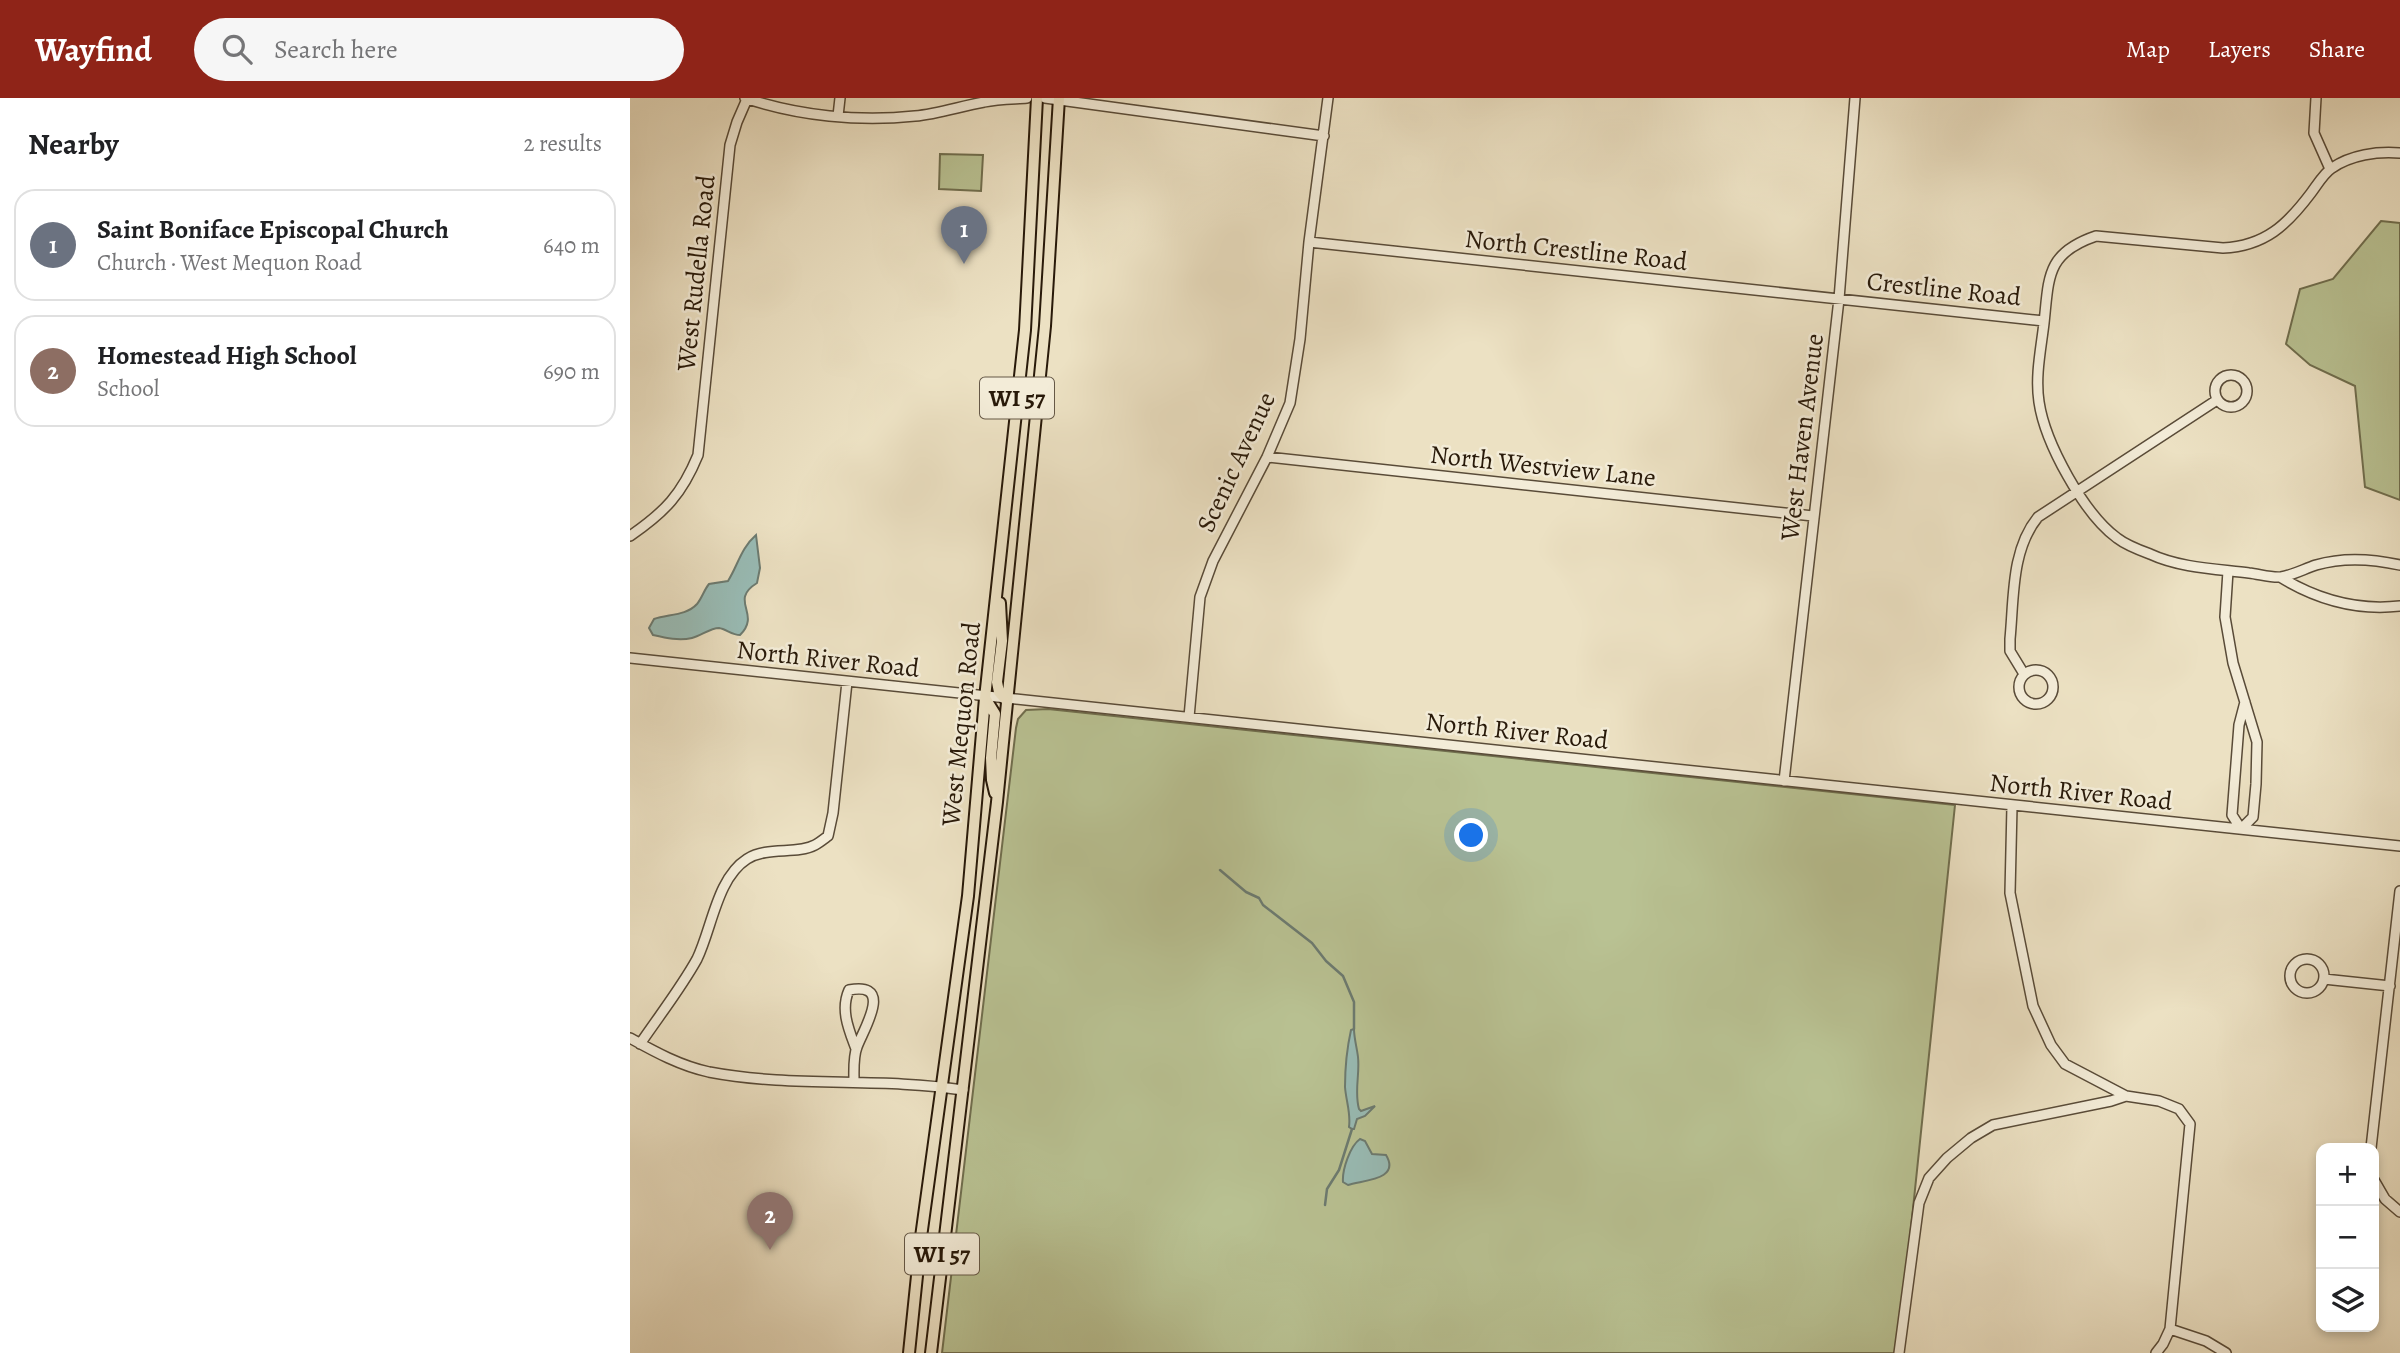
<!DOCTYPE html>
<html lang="en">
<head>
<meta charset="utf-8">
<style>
  :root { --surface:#fff; --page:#f6f6f6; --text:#202124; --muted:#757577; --line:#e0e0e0; --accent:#8f2418 }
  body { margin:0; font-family:Alegreya,serif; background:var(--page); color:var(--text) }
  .controls { position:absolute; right:21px; bottom:21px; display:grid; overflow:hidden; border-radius:14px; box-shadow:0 4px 10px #0003 }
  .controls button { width:63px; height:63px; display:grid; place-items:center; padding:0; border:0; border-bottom:2px solid var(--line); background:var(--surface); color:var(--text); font:35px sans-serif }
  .you { position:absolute; left:842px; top:738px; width:24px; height:24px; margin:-18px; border:5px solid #fff; border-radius:50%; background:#1a73e8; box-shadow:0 0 0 10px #1a73e833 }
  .badge { display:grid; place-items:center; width:46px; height:46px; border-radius:50%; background:var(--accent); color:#fff; font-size:23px; font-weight:700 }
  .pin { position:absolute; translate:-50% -58px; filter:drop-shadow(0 2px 4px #0008) }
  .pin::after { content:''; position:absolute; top:37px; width:24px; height:21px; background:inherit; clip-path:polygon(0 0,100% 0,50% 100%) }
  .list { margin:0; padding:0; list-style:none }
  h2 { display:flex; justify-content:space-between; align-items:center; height:91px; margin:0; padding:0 28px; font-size:30px }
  h2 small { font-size:23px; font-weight:400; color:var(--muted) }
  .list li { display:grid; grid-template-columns:46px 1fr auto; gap:21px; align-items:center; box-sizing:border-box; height:112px; margin:0 14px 14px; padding:0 14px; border:2px solid var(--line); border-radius:21px }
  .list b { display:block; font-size:26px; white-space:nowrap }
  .list p { margin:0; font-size:23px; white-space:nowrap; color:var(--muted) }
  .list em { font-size:23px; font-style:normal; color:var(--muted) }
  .icon { flex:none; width:38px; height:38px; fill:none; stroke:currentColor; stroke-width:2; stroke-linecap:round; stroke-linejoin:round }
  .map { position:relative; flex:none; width:1770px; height:1255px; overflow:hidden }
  header { display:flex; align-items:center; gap:42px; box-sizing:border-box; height:98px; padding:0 35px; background:var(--accent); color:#fff }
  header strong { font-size:33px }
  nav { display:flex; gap:38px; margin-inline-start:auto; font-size:24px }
  .search { width:490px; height:63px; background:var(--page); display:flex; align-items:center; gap:18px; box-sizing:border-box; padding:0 24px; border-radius:38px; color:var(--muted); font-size:26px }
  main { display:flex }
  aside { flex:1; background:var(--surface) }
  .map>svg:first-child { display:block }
  .green { fill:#b9c293; stroke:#706e4e; stroke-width:2 }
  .water { fill:#99bdb7; stroke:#6c7b71; stroke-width:2 }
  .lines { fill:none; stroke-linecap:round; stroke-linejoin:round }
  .stream { stroke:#6c7b71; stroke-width:2.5 }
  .minor-casing { stroke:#594b38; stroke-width:12 }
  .major-casing { stroke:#281909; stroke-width:14 }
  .minor { stroke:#f3ecd8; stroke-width:9 }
  .major { stroke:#ece1c3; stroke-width:10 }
  .labels { text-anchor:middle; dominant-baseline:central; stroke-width:5; stroke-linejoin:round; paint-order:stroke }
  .shield { fill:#f3ecd8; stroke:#655847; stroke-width:2 }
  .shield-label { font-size:24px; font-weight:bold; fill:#281909 }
  .street-label { font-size:26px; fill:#281909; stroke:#f3ecd8 }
</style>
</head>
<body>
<header>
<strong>Wayfind</strong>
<div class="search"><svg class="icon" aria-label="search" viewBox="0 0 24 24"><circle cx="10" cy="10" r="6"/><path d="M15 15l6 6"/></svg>Search here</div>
<nav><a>Map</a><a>Layers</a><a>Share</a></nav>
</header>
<main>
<aside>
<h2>Nearby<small>2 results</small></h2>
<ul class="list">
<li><span class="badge" style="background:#6b7280">1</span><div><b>Saint Boniface Episcopal Church</b><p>Church · West Mequon Road</p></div><em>640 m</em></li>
<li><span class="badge" style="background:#8d6e63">2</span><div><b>Homestead High School</b><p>School</p></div><em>690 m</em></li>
</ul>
</aside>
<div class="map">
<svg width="1770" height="1255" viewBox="0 0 1770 1255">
  <rect width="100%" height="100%" fill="#ece1c3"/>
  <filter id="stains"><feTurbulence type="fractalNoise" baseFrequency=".00286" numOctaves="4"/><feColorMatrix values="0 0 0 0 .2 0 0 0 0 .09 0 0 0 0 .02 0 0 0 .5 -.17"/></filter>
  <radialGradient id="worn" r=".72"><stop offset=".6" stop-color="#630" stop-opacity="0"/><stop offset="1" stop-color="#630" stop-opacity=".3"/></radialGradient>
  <!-- green -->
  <path class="green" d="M310,56L353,57L351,93L309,91Z
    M1751,123L1770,125V402L1735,389L1725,288L1680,267L1656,246L1670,191L1703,181Z
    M418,611L1325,707L1268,1255H312L386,630L388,621L396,612Z"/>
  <!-- water -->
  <path class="water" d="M126,437L130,470L127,485C98,503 132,515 110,537C102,537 96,531 89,530C80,530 71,538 62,540C49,543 36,540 23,537L19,530L24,521C38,516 56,518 67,506C72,500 74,492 79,486L98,483C108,467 111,450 126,437Z
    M724,931C724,940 727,950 728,959C730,977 724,993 729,1011L731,1013L745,1008L735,1018L727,1021L724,1031H722L719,1029C721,1015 716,1003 715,989C715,970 717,950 721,932Z
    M730,1041L735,1043L742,1056L756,1057C771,1082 733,1082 718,1087L713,1084C712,1072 720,1048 730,1041Z"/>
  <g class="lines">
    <!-- stream -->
    <path class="stream" d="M590,772L616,794L629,800L633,807L682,845L696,863L713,878L724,904V931
      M695,1107L697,1091L709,1072L722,1031"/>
    <defs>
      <path id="minor" d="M115,0C169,18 229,24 285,18C308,16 331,8 354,4C368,1 383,1 397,0
        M415,0L694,38
        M1686,0L1684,35L1700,71
        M208,18L210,0
        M1770,55C1747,53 1721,57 1702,70C1694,75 1687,87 1681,95C1657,127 1635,148 1593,150L1466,138C1416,155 1419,179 1414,225C1411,251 1405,278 1409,304C1415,345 1454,416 1487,440C1496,447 1509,452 1520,456C1550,470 1587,471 1619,475C1629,476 1641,480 1651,479C1663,477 1674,471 1686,467C1713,459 1743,461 1770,467
        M679,144L1414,223
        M1585 293a16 16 0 1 1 32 0a16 16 0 1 1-32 0Z
        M637,359L1183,418
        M0,438C35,414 52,396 68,357L100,47L107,24L117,1
        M1598,473L1595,519L1603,565L1627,644L1626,686L1623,719L1611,731L1602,717L1609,627L1615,604
        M1650,479C1686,501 1727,513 1770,508
        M0,560C590,624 1180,686 1770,748
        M1389 589a17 17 0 1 1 34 0a17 17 0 1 1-34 0Z
        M1394,576L1380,553V541C1384,500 1381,452 1408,419L1587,302
        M559,619L570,499L583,463L637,359L660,305L670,241L679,144L698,0
        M1154,683L1209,201L1225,0
        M1382,708L1380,795L1403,908L1421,947L1435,966L1496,998L1529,1003L1549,1011L1560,1026L1540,1231L1533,1246L1526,1255
        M1660 878a17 17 0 1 1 34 0a17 17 0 1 1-34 0Z
        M1694,881L1760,888
        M0,940C25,954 51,968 79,974C163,990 249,979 333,992
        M10,946C29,918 51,890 67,861C82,830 87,780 117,761C138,748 166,757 185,747C189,745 194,741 198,738L203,715L217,584
        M224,983C224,973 223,959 227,949C233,932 265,883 219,892C210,912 219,932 226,951
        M1741,1050L1770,793
        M1744,1082L1755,1101L1770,1114
        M1540,1231L1576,1243L1596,1255
        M1269,1255L1289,1105L1299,1080L1317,1060L1341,1040L1363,1027L1481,1003L1496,998"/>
      <path id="major" d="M370,505L372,543L367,584L369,594L376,602
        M355,600L365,616L361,660L362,682L365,695
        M279,1255L291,1139L338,798L355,600L395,232L407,0
        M301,1255L367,704L415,228L429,0"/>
    </defs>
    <!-- minor casing -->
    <use href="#minor" class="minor-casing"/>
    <!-- major casing -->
    <use href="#major" class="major-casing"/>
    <!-- minor -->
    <use href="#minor" class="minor"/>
    <!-- major -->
    <use href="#major" class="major"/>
  </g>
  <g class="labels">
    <!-- shield labels -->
    <g class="shield">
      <rect x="350" y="279.5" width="74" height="41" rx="5"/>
      <rect x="275" y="1135.5" width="74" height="41" rx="5"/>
    </g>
    <g class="shield-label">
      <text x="387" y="300">WI 57</text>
      <text x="312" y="1156">WI 57</text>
    </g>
    <!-- street labels -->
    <g class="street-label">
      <text transform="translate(946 152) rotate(6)">North Crestline Road</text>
      <text transform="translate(66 175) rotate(-84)">West Rudella Road</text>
      <text transform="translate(1314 191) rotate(6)">Crestline Road</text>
      <text transform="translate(1172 339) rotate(-83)">West Haven Avenue</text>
      <text transform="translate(606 364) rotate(-65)">Scenic Avenue</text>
      <text transform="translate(913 368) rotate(6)">North Westview Lane</text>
      <text transform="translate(198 561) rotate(6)">North River Road</text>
      <text transform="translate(331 626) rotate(-84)">West Mequon Road</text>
      <text transform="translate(887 633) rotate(6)">North River Road</text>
      <text transform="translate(1451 694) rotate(6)">North River Road</text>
    </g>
  </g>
  <rect width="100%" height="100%" filter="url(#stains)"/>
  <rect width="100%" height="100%" fill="url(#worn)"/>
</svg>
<div class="controls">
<button>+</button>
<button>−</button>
<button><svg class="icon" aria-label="layers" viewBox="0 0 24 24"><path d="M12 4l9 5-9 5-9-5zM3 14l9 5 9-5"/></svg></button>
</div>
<div class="you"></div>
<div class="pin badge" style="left:334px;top:166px;background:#6b7280">1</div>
<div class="pin badge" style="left:140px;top:1152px;background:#8d6e63">2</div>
</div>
</main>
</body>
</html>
